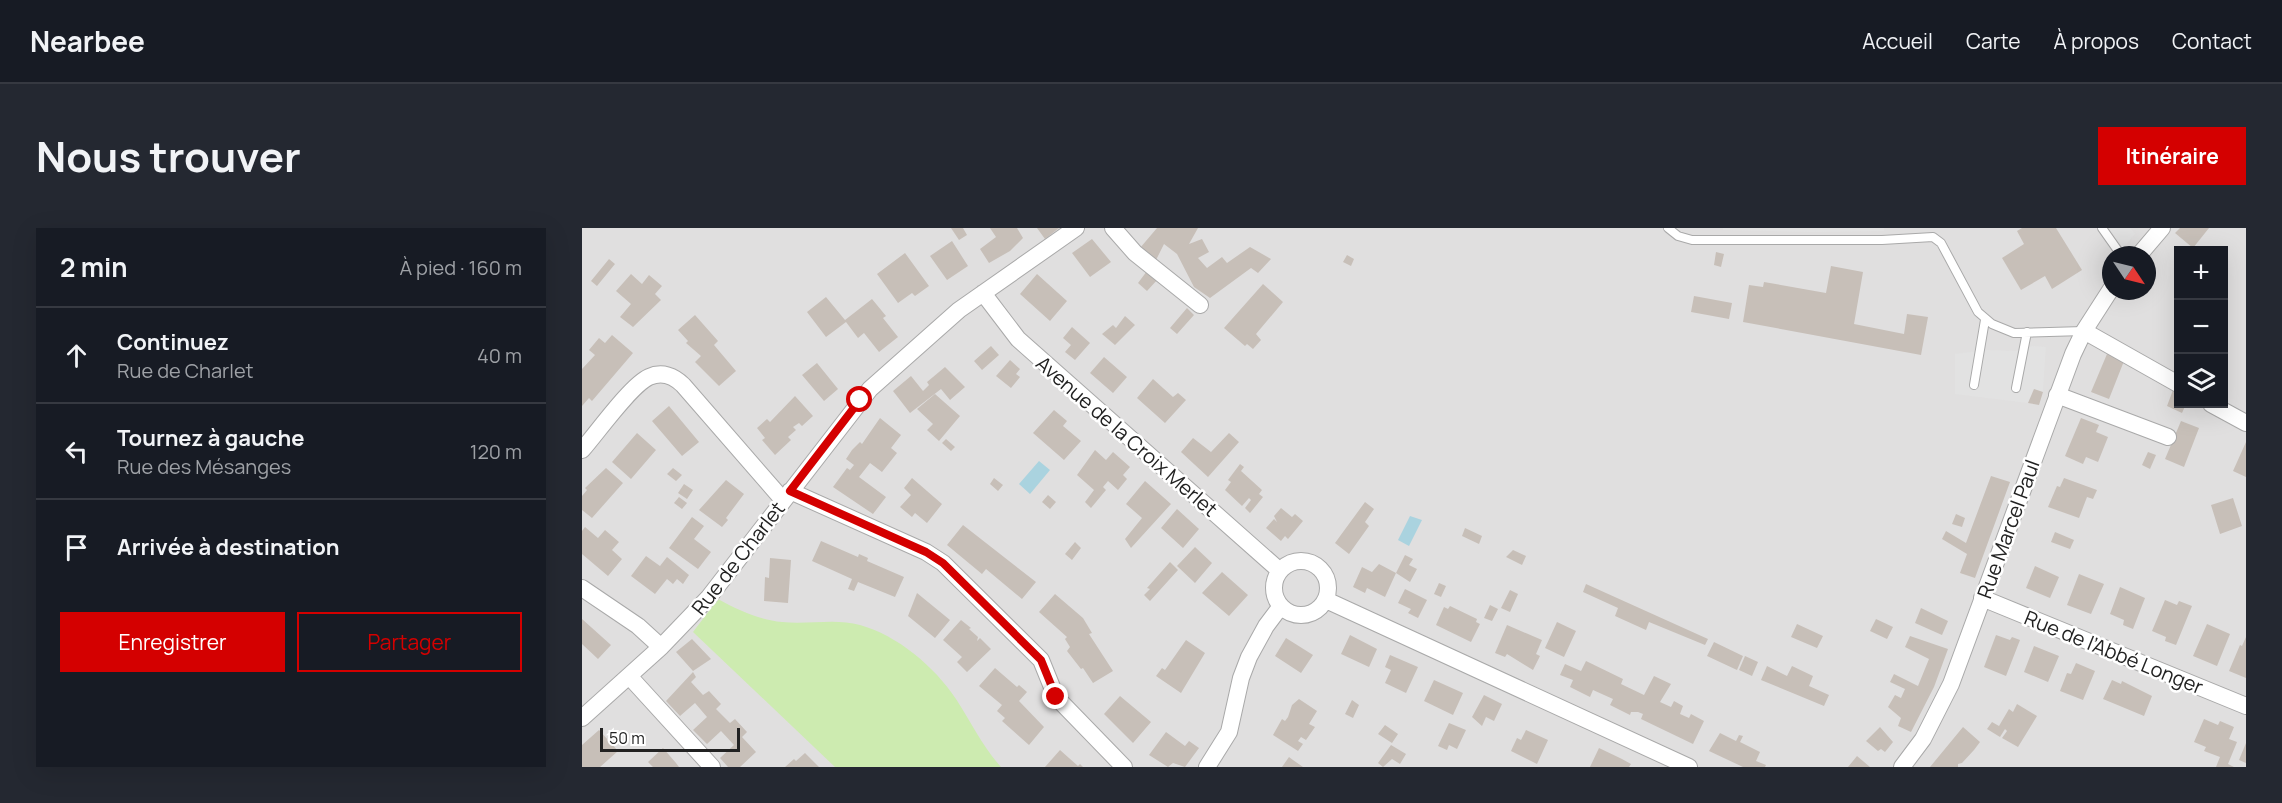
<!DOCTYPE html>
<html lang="fr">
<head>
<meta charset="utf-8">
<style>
  :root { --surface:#171b24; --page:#242831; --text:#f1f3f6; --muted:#9ea1a6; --line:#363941; --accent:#d40000 }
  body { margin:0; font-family:Manrope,sans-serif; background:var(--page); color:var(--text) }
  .controls { position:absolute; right:18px; top:18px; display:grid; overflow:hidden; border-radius:0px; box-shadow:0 6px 24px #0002 }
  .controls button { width:54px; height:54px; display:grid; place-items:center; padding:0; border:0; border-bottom:2px solid var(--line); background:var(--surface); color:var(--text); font:30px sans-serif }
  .compass { position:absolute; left:1520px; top:18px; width:54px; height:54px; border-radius:50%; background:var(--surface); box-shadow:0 6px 24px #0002; rotate:125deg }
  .scale { position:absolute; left:18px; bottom:15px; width:140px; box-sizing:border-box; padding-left:6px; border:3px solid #222; border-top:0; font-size:16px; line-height:21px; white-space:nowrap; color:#222; -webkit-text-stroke:4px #fff; paint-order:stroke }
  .stop { position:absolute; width:18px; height:18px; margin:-14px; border:4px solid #d40000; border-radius:50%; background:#fff }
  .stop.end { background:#d40000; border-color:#fff; box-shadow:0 2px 6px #0008 }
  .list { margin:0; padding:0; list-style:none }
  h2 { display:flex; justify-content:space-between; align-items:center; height:78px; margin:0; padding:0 24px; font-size:26px }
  h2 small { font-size:20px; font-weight:400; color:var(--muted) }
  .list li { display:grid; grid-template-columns:39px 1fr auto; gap:18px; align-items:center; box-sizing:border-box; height:96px; padding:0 24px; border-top:2px solid var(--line) }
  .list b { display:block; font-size:22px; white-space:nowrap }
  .list p { margin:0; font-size:20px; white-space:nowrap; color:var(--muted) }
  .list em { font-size:20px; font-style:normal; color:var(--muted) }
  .actions { display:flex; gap:12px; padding:18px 24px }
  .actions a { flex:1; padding:14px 0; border:2px solid var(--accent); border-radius:0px; text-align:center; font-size:21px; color:var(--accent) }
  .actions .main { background:var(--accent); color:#fff }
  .icon { flex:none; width:33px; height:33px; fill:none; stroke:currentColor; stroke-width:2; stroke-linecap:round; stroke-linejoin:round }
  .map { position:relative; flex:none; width:1664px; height:539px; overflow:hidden; border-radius:0px }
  header { display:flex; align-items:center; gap:36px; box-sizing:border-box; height:84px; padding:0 30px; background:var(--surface); border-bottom:2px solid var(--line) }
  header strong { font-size:28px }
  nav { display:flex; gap:33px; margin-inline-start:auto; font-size:21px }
  .intro { display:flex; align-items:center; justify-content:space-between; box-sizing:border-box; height:144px; padding:0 36px }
  h1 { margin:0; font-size:42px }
  .button { padding:15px 27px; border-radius:0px; background:var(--accent); color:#fff; font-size:21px; font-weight:700 }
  main { display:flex; gap:36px; padding:0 36px }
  aside { flex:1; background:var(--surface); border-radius:0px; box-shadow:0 6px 24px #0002 }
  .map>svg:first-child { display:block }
  .residential { fill:#e0dfdf; fill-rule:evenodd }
  .grass { fill:#cdebb0 }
  .parking { fill:#e2e2e2 }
  .water { fill:#aad3df }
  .building { fill:#c7bfb8 }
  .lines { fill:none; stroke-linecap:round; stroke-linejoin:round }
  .lane-casing { stroke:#a9a9a9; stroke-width:10 }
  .street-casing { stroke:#a9a9a9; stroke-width:18 }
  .lane { stroke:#fff; stroke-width:8 }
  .street { stroke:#fff; stroke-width:16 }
  .route { stroke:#d40000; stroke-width:8 }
  .labels { text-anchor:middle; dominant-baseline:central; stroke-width:5; stroke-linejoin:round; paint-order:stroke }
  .street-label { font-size:20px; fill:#222; stroke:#fff }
</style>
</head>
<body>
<header>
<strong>Nearbee</strong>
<nav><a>Accueil</a><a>Carte</a><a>À propos</a><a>Contact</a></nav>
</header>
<div class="intro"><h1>Nous trouver</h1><a class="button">Itinéraire</a></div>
<main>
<aside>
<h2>2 min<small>À pied · 160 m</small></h2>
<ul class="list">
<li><svg class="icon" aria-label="ahead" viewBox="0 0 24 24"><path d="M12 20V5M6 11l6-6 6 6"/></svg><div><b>Continuez</b><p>Rue de Charlet</p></div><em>40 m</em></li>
<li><svg class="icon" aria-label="left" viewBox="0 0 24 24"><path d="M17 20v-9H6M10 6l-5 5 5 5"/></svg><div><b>Tournez à gauche</b><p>Rue des Mésanges</p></div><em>120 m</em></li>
<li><svg class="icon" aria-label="arrive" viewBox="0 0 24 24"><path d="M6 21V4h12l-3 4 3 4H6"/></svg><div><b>Arrivée à destination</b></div></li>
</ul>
<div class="actions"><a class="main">Enregistrer</a><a>Partager</a></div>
</aside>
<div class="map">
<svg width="1664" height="539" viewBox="0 0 1664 539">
  <rect width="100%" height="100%" fill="#f2efe9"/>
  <!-- residential -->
  <path class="residential" d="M0,0H1664V539H0ZM1596,22H1642V176H1596ZM1529,27H1565V63H1529Z"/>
  <!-- grass -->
  <path class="grass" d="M136,371C156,382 177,392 200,394C226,397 253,390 278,397C315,407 353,439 374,471C389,494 400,518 419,539H253L111,404Z"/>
  <!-- parking -->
  <path class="parking" d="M1141,0H1302V3L1231,4L1141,2Z
    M1527,0H1548L1553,6L1541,20Z
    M1451,118L1464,119L1461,164L1452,161L1446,175L1373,166V126L1405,122L1433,123Z"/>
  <!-- water -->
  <path class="water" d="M457,233L468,242L448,266L437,256Z
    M828,288L840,292L827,318L816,312Z"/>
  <!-- building -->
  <path class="building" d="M369,0H381L385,7L377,12Z
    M408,0H435L441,10L428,23L407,35L398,21L414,9Z
    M455,0H477L463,11Z
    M575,0H616L607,16L620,11L627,24L616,30L625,40L640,29L645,35L668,19L689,31L676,45L669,40L628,70L612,59L595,26L582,16L574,32L558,20Z
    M1440,0H1474L1500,42L1470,61L1463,48L1439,62L1420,30L1442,16L1435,3Z
    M1598,0H1627L1611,20L1593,5Z
    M510,11L529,34L508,49L490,25Z
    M370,13L386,38L365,52L348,28Z
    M1134,24L1142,26L1139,39L1132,37Z
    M323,25L347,58L333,68L330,65L316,75L295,46Z
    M765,27L772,31L769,38L761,34Z
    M27,31L33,36L15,58L9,53Z
    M1249,38L1281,44L1272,96L1322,106L1325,86L1346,89L1339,127L1161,94L1167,57L1181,59L1182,54L1244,65Z
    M565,43L576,51L565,63L556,55Z
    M49,46L60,56L67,47L80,58L73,66L79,72L51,99L38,89L49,76L34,63Z
    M455,46L485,73L468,93L438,66Z
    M681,56L701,74L674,106L679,112L671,121L665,116L663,118L642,100Z
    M1112,68L1150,75L1147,91L1109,84Z
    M244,69L263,92L290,71L304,88L301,90L316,109L297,124L282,105L276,110L264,94L244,109L225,84Z
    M605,80L612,87L595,106L588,100Z
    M113,87L136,113L132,117L154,143L137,158L113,134L119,128L104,115L106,113L96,102Z
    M543,88L553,97L533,117L520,106L531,97L534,100Z
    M490,99L508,115L493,132L483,124L489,117L481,110Z
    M30,107L51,125L10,173L7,170L0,178V141L13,127L7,122L17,110L23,115Z
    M409,118L417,127L400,142L392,133Z
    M1525,126L1542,133L1527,171L1509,164Z
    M522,129L545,149L531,165L508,145Z
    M428,132L438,141L434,146L438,149L429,160L414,148Z
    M235,135L256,161L242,173L220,147Z
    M363,139L383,159L368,172L359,161L328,185L311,163L329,148L341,163L347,157L345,154Z
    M571,151L591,169L596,165L604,172L583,195L555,170Z
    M1452,161L1461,164L1457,177L1446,175Z
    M1591,162L1596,165V176H1604L1600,185L1585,178Z
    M353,166L378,188L357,213L345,202L351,196L335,181Z
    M213,168L231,188L220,198L217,195L211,199L214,202L206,209L209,212L193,227L180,212L183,210L175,200L185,191L188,194Z
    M87,178L117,214L100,228L70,193Z
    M472,182L485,193L481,198L499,213L482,232L451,205Z
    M298,190L319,207L309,220L315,225L300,244L288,235L277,249L304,269L291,286L251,259L265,240L268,242L272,237L264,231L270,222L278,214L280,216Z
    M1499,190L1517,197L1514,204L1526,209L1516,234L1504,229L1501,236L1483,228Z
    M1599,193L1617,200L1602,239L1583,231Z
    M55,205L74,222L49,251L30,234Z
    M647,205L657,214L626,249L599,224L611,210L629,224Z
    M364,211L373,219L369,223L360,215Z
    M1664,214V249L1651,243Z
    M513,222L524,232L531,224L548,239L541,247L545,251L536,262L526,253L521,259L524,262L509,280L503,274L512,262L495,247Z
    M1566,224L1574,227L1568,241L1560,237Z
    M658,236L662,239L659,243L680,262L677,266L681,269L668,285L663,280L669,272L667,270L660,278L643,262L649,254L646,252Z
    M24,240L41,255L10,290L0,282V268L5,262L3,260Z
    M91,240L100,247L94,253L85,246Z
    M1409,248L1428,254L1393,350L1378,345L1385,326L1360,311L1364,303L1384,315Z
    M330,250L360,276L345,295L333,285L330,289L318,279L329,267L322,260Z
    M412,250L421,257L416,263L408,256Z
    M1482,250L1515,262L1511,271L1505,269L1497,290L1466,279L1475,258L1478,259Z
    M144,252L162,266L144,290L146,292L140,299L117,282Z
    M563,253L589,276L549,320L543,311L560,290L544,276Z
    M102,256L111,262L105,271L96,265Z
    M466,267L474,274L468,281L460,274Z
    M97,269L105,275L100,281L92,275Z
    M1651,270L1660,298L1638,306L1629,277Z
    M783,274L792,281L783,294L787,298L767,326L753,315Z
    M699,280L710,289L713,286L721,293L706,311L703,308L699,313L684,300L692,291L695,294L692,288Z
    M595,281L617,301L601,320L579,300Z
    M1374,286L1383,290L1380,299L1370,296Z
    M110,289L122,298L112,311L129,324L116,341L87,320Z
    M381,297L454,354L440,371L404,341L400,346L365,317Z
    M3,299L16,310L23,302L37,314L30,322L40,331L26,348L0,326V303Z
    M883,300L900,308L897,316L880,308Z
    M1473,304L1492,312L1488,321L1469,314Z
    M239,313L276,329L277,326L286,330L285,333L322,349L313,369L276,354L272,363L266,361L270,351L230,333Z
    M493,314L499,320L490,332L483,326Z
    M613,319L630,335L613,355L595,338Z
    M931,322L944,328L940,337L924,329Z
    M823,327L831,331L827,337L835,341L828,354L814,345Z
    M64,328L78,338L85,329L107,347L101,356L95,351L91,356L85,351L73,366L49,348Z
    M188,330L209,332L206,375L182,373L183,349L187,350Z
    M588,334L596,342L568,373L562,367L568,361L565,360Z
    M797,336L814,345L803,369L785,360L783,365L771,359L780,339L790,344Z
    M1453,338L1477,349L1468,370L1444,360Z
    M640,344L666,367L647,388L620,365Z
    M1497,346L1522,356L1509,386L1485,377Z
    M857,355L864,358L859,369L852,366Z
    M1004,356L1126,411L1123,417L1067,394L1064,402L1033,388L1036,380L1001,364Z
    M1538,359L1563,370L1551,401L1541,397L1542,392L1528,386Z
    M823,361L845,372L836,390L826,385L829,381L816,375Z
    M928,362L936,366L928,384L919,380Z
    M335,365L368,392L353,410L326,388Z
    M473,366L501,390L510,405L507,406L531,443L511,455L501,440L499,441L485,423L488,419L483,411L485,409L457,384Z
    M1583,372L1595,377L1597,373L1610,378L1594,417L1583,413L1584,409L1570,403Z
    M908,377L916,381L910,393L902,390Z
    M868,378L895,391L894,394L898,396L889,414L854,397L862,379L866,381Z
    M1339,380L1366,393L1360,407L1333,395Z
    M0,391L29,417L16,431L0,416Z
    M1294,391L1311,399L1305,411L1288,403Z
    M379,392L389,400L387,401L396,409L395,413L398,410L409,421L385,444L375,434L380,429L361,412Z
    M975,394L994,403L982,429L963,420Z
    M1215,396L1241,408L1235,420L1209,409Z
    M1625,396L1648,406L1635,438L1611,428Z
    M925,397L960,412L954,426L958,428L951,442L925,426L923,429L913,425Z
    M768,407L795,421L787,439L759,426Z
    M1414,407L1428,412L1430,409L1438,412L1424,448L1402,439Z
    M1328,408L1366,421L1352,459L1329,504L1316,498L1319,490L1306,479L1313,467L1319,470L1323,461L1308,454L1312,446L1336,458L1347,431L1323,419Z
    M1664,409V450L1647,443L1658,417L1660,418Z
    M704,410L731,427L719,445L693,428Z
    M110,411L129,431L111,443L94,424Z
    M604,412L623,425L599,465L574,448L580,440L583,442Z
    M1132,414L1161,428L1155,442L1125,428Z
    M1452,418L1477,428L1466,454L1442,444Z
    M808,427L836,439L824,465L803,455L809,442L803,439Z
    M1163,428L1176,434L1170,448L1157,442Z
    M1004,433L1041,451L1039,456L1062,467L1072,448L1089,456L1078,474L1089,479L1092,473L1101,478L1098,486L1107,490L1109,486L1122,493L1111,516L1059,491L1061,486L1056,484H1049L1048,487L1028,477L1031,471L1011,462L1008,469L988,459L991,452L978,447L983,436L999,443Z
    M1494,435L1513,443L1501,472L1478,463L1485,445L1489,446Z
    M1185,438L1205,448L1210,438L1231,448L1227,458L1247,467L1242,478L1179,452Z
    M413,440L435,459L437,457L445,464L437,473L462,499L447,517L420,493L423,490L415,483L420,477L397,458Z
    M111,444L114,449L109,454L121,467L127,463L139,476L134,481L148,495L153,491L165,504L160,509L174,524L158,539H146L138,530L152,517L139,503L125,516L111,502L125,489L113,475L98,488L84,473Z
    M852,452L881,465L871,487L842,473Z
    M1530,452L1539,456L1540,453L1570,468L1562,488L1521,471Z
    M902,467L920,476L912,493L904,489L900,498L890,489Z
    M538,468L569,494L551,515L522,486Z
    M717,471L735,483L727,496L733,499L724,512L719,509L716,513L721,516L716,523L691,507L700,491L703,493L706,489L710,477Z
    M770,472L777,477L771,490L763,486Z
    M1435,476L1455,488L1436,519L1420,510L1425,503L1423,501L1418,509L1405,501L1410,494L1417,498L1427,481L1431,484Z
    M1622,491L1636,497L1638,493L1652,499L1647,511L1655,514L1646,536L1652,539H1634L1638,529L1622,523L1624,519L1612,514Z
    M867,495L884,502L875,521L867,517L865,522L856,518Z
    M803,497L816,506L810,515L796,506Z
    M1298,499L1311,514L1303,524L1299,521L1296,523L1284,513Z
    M1381,499L1398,514L1392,522L1380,535L1376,536V539H1348Z
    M17,502L36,523L18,539H0V517Z
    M944,502L966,512L955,536L929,523L935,510L939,512Z
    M584,504L603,518L607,513L617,520L603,539L591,535L586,539L567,527Z
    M1138,505L1154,513L1157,507L1161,508L1158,514L1178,524L1174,533L1184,537L1183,539H1161L1127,523Z
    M1664,515V535L1657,532Z
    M809,517L824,526L818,536L810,531L801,539L796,535Z
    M81,520L94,535L97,539H71L66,534Z
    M1017,520L1040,531L1049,536L1047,539H1008Z
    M478,522L496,538L498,536L501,539H463Z
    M223,525L237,539H203L212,531L214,533Z
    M1275,528L1288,539H1266Z
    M707,529L711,532L721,539H700Z"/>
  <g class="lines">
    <defs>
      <path id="lane" d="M1086,0L1096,8L1110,12H1300L1351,9L1359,15L1396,84L1410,96L1432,105L1502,103
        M1520,0L1539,27
        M1392,157L1403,92
        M1434,160L1445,104"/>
      <path id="street" d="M531,0L553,25L618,77
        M1557,27L1580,0
        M401,65L436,111L698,343
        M1502,103L1596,156
        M1475,167L1586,209
        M1629,176L1664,195
        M0,222C15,205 49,157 67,149C80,143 92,148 101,157L201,272
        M208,263L344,324L361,335L459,432L474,469L542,539
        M692 360a27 27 0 1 1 54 0a27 27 0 1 1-54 0Z
        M0,360L56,398L79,419
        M1400,370L1664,478
        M744,372L1107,539
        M47,448L130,539
        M0,490L79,419L127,369L288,161L377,82L494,0
        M625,539L647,504L659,450L667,429L684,398L699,378
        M1320,539L1341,511L1369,456L1491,126L1502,103L1529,61"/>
    </defs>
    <!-- lane casing -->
    <use href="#lane" class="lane-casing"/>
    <!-- street casing -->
    <use href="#street" class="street-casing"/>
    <!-- lane -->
    <use href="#lane" class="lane"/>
    <!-- street -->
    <use href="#street" class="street"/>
  </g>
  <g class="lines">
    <!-- route -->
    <path class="route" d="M278,172L208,263L344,324L361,335L459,432L474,469"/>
  </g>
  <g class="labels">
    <!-- street labels -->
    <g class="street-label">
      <text transform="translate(545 208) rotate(41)">Avenue de la Croix Merlet</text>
      <text transform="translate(1426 301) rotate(-70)">Rue Marcel Paul</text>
      <text transform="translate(156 330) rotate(-52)">Rue de Charlet</text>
      <text transform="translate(1532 424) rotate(22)">Rue de l’Abbé Longer</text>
    </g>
  </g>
</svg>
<div class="controls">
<button>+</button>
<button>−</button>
<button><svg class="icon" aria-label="layers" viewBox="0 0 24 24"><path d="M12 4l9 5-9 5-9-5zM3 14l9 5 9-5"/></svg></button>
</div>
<svg class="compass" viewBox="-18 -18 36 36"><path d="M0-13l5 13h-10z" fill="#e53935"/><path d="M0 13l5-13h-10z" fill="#9ea1a6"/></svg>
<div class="scale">50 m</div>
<div class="stop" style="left:278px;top:172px"></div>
<div class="stop end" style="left:474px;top:469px"></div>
</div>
</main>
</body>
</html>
